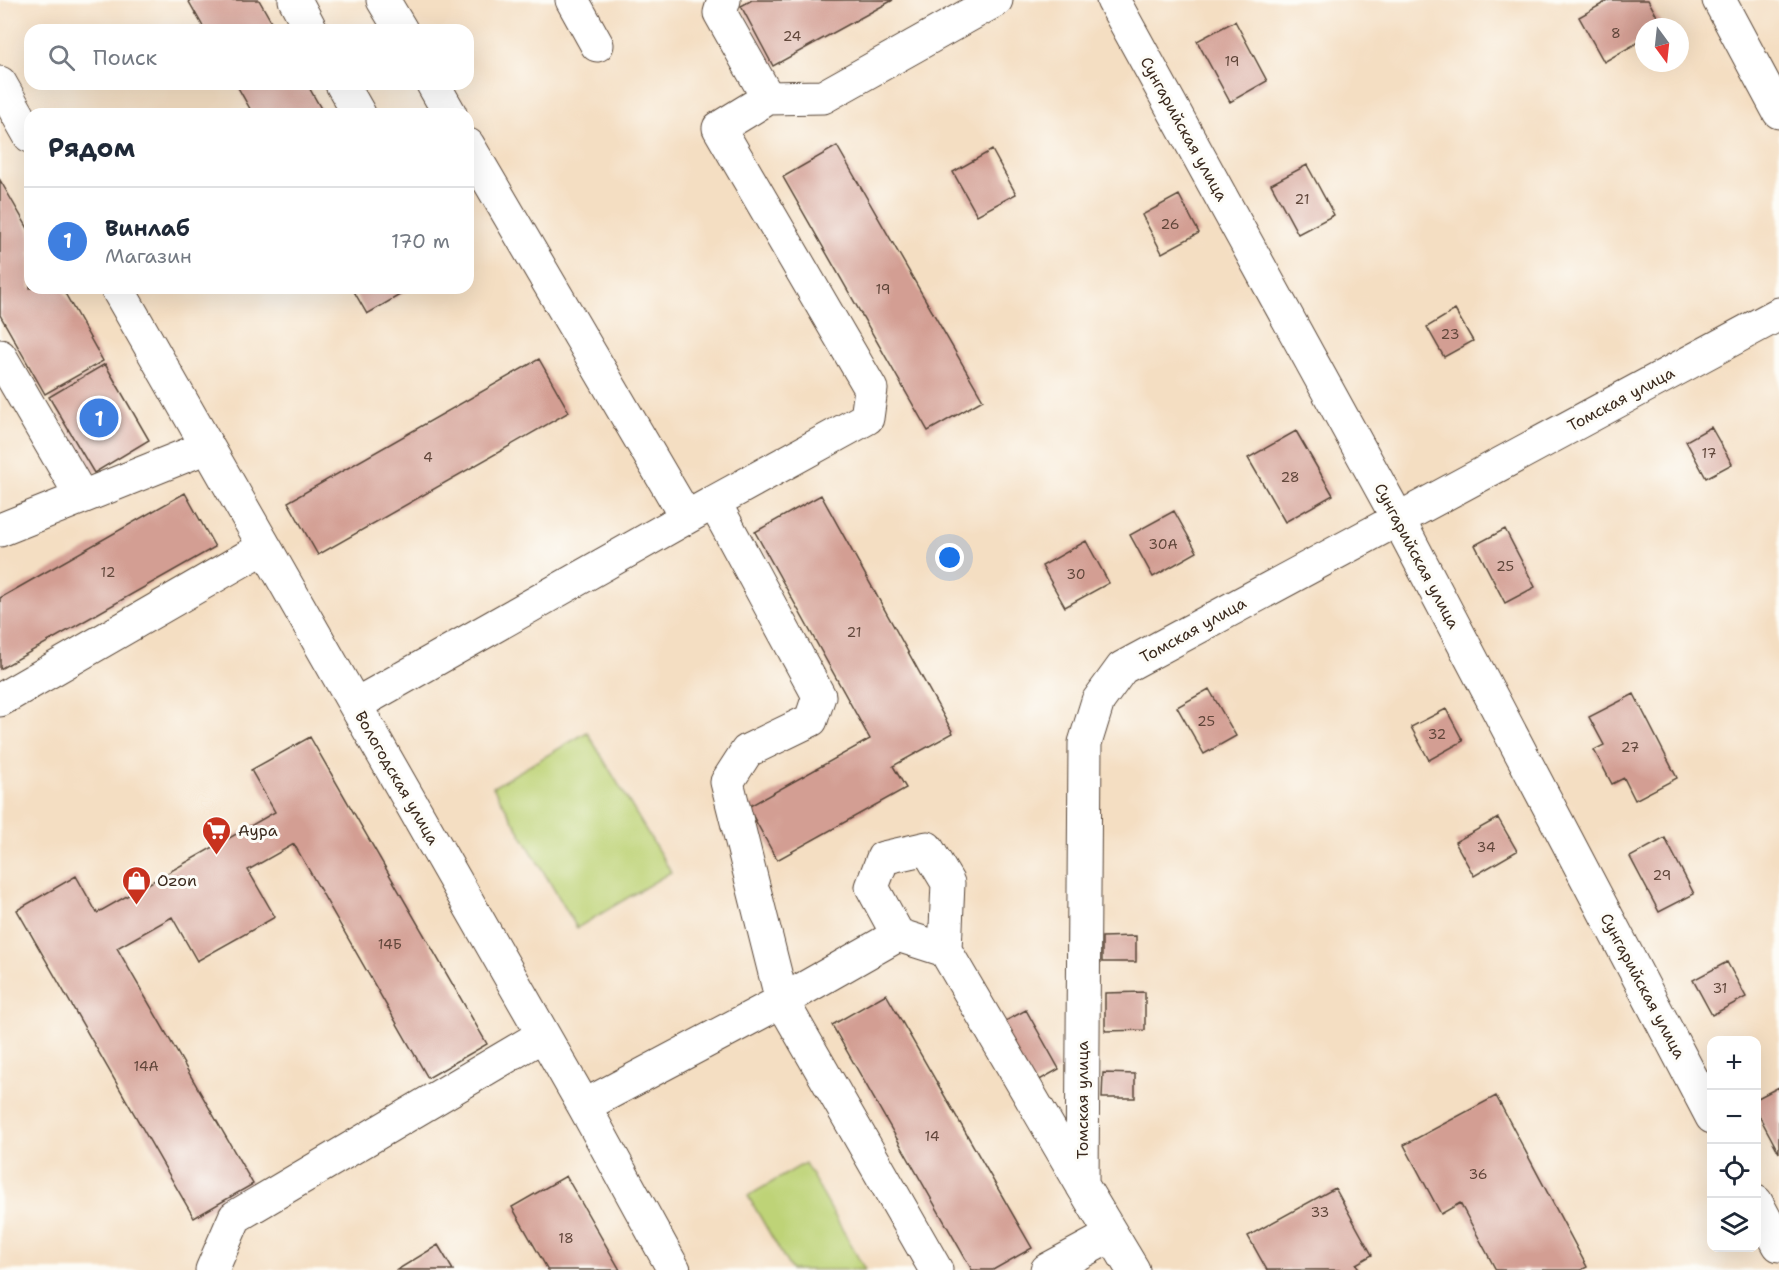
<!DOCTYPE html>
<html lang="ru">
<head>
<meta charset="utf-8">
<style>
  :root { --surface:#fff; --page:#f2f2f3; --text:#1f2937; --muted:#747a83; --line:#e0e1e3; --accent:#c8321e }
  body { margin:0; font-family:"Shantell Sans",sans-serif; background:var(--page); color:var(--text) }
  .controls { position:absolute; right:18px; bottom:18px; display:grid; overflow:hidden; border-radius:12px; box-shadow:0 6px 24px #0002 }
  .controls button { width:54px; height:54px; display:grid; place-items:center; padding:0; border:0; border-bottom:2px solid var(--line); background:var(--surface); color:var(--text); font:30px sans-serif }
  .compass { position:absolute; left:1635px; top:18px; width:54px; height:54px; border-radius:50%; background:var(--surface); box-shadow:0 6px 24px #0002; rotate:165deg }
  .you { position:absolute; left:950px; top:558px; width:21px; height:21px; margin:-15px; border:4px solid #fff; border-radius:50%; background:#1a73e8; box-shadow:0 0 0 9px #1a73e833 }
  .badge { display:grid; place-items:center; width:39px; height:39px; border-radius:50%; background:var(--accent); color:#fff; font-size:20px; font-weight:700 }
  .pin { position:absolute; translate:-50% -50%; border:3px solid #fff; box-shadow:0 2px 6px #0006 }
  .list { margin:0; padding:0; list-style:none }
  h2 { display:flex; justify-content:space-between; align-items:center; height:78px; margin:0; padding:0 24px; font-size:26px }
  h2 small { font-size:20px; font-weight:400; color:var(--muted) }
  .list li { display:grid; grid-template-columns:39px 1fr auto; gap:18px; align-items:center; box-sizing:border-box; height:108px; padding:0 24px; border-top:2px solid var(--line) }
  .list b { display:block; font-size:22px; white-space:nowrap }
  .list p { margin:0; font-size:20px; white-space:nowrap; color:var(--muted) }
  .list em { font-size:20px; font-style:normal; color:var(--muted) }
  .icon { flex:none; width:33px; height:33px; fill:none; stroke:currentColor; stroke-width:2; stroke-linecap:round; stroke-linejoin:round }
  .map { position:relative; flex:none; width:1779px; height:1270px; overflow:hidden }
  .search { position:absolute; background:var(--surface); box-shadow:0 6px 24px #0002; left:24px; top:24px; width:450px; height:66px; display:flex; align-items:center; gap:15px; box-sizing:border-box; padding:0 21px; border-radius:18px; color:var(--muted); font-size:22px }
  .panel { position:absolute; background:var(--surface); box-shadow:0 6px 24px #0002; left:24px; top:108px; width:450px; height:186px; border-radius:18px }
  .map>svg:first-child { display:block }
  .green { fill:#bed377; stroke:#7c7e4a; stroke-width:1.5 }
  .building { fill:#d39e93 }
  .lines { fill:none; stroke-linecap:round; stroke-linejoin:round }
  .minor-casing { stroke:#574537; stroke-width:35 }
  .minor { stroke:#fff; stroke-width:33 }
  .labels { text-anchor:middle; dominant-baseline:central; stroke-width:6; stroke-linejoin:round; paint-order:stroke }
  .number-label { font-size:14px; fill:#61473b }
  .street-label { font-size:16px; fill:#3b2a1e; stroke:#fdfcf7 }
  .poi-label { font-size:16px; fill:#3b2a1e; stroke:#fdfcf7; text-anchor:start }
</style>
</head>
<body>
<div class="map">
<svg width="1779" height="1270" viewBox="0 0 1779 1270">
  <rect width="100%" height="100%" fill="#fdfcf7"/>
  <filter id="ink" filterUnits="userSpaceOnUse"><feTurbulence type="fractalNoise" baseFrequency=".0167" numOctaves="2"/><feDisplacementMap in="SourceGraphic" scale="12" xChannelSelector="R" yChannelSelector="G"/><feConvolveMatrix kernelMatrix="1 2 1 2 8 2 1 2 1" color-interpolation-filters="sRGB"/></filter>
  <filter id="wash" filterUnits="userSpaceOnUse"><feTurbulence type="fractalNoise" baseFrequency=".008" numOctaves="4" result="noise"/><feDisplacementMap in="SourceGraphic" scale="24" xChannelSelector="R" yChannelSelector="G"/><feGaussianBlur stdDeviation="1.35" result="paint"/><feColorMatrix in="noise" values="0 0 0 0 0 0 0 0 0 0 0 0 0 0 0 0 0 1.4 0 .05"/><feComposite in="paint" operator="in"/></filter>
  <g filter="url(#wash)">
    <rect width="100%" height="100%" fill="#f4dec2"/>
    <!-- green -->
    <path class="green" d="M587,732L671,872L577,928L493,787Z
      M805,1163L865,1270H791L748,1196Z"/>
    <g id="blocks">
      <!-- building -->
      <path class="building" d="M188,0H259L276,30H205Z
        M752,0H893L773,66L741,6Z
        M1609,0H1648L1663,27H1644V39L1604,62L1579,17Z
        M1235,21L1267,81L1230,102L1197,41Z
        M236,84H307L324,114H253Z
        M837,146L983,400L928,431L783,177Z
        M992,150L1016,194L977,215L953,172Z
        M1307,165L1334,215L1298,234L1271,184Z
        M0,180L30,232V288H62L103,361L45,394L0,315Z
        M1179,195L1199,233L1162,253L1142,215Z
        M352,288H412L367,314Z
        M1455,310L1473,341L1444,357L1427,327Z
        M539,359L569,412L318,555L288,502Z
        M105,364L149,440L94,473L49,397Z
        M1711,427L1732,464L1706,478L1686,441Z
        M1296,431L1333,495L1285,522L1248,458Z
        M185,493L215,547L0,669V598Z
        M821,495L953,733L893,766L906,788L777,860L748,807L870,739L755,532Z
        M1174,511L1197,552L1153,577L1130,535Z
        M1505,529L1535,587L1505,603L1475,545Z
        M1086,541L1109,583L1065,607L1042,566Z
        M1209,689L1236,736L1204,754L1177,707Z
        M1634,694L1677,778L1635,800L1624,778L1612,784L1594,750L1604,745L1589,717Z
        M1446,709L1463,741L1429,760L1411,727Z
        M310,737L487,1044L428,1078L294,844L248,870L275,917L197,961L172,917L117,948L253,1184L194,1218L17,910L76,876L97,913L275,812L251,770Z
        M1498,818L1517,851L1474,876L1455,842Z
        M1665,838L1694,894L1659,912L1630,857Z
        M1136,936V962H1102V937Z
        M1727,962L1746,997L1712,1015L1693,980Z
        M1145,992V1030L1105,1031V993Z
        M886,994L1032,1248L993,1270H972L832,1025Z
        M1026,1010L1059,1069L1029,1086L996,1026Z
        M1103,1073L1135,1074V1098H1102Z
        M1779,1087V1153L1756,1110V1099Z
        M1496,1096L1587,1267L1581,1270H1496L1460,1203L1441,1214L1404,1145Z
        M566,1176L620,1270H548L512,1207Z
        M1335,1188L1372,1255L1356,1264L1360,1270H1267L1248,1236Z
        M438,1245L453,1270H397Z"/>
    </g>
  </g>
  <g filter="url(#ink)">
    <use href="#blocks" fill-opacity="0" stroke="#574537" stroke-width="1.5"/>
    <g class="lines">
      <defs>
        <path id="minor" d="M295,0L311,30
          M383,0L401,30
          M572,0L597,45
          M724,0L720,13L768,98
          M1113,0L1398,519L1712,1117
          M1719,0L1779,112
          M0,83L30,136
          M342,84L359,114
          M433,84L450,114
          M468,145L686,517
          M117,288L584,1106L674,1270
          M0,356L82,497
          M714,502L867,418L871,389L719,128L768,98L823,97L996,0
          M0,530L207,447
          M0,700L265,547
          M355,705L714,502L819,696L811,720L747,751L727,782L782,1001L936,1270
          M898,935L872,887L883,858L927,848L948,883L945,950
          M584,1106L782,1001L898,935L945,950L1081,1183
          M1756,1202L1779,1245
          M212,1270L235,1217L543,1035
          M1047,1270L1112,1235
          M1133,1270L1082,1185L1085,743L1098,701L1122,668L1779,314"/>
      </defs>
      <!-- minor casing -->
      <use href="#minor" class="minor-casing"/>
      <!-- minor -->
      <use href="#minor" class="minor"/>
    </g>
  </g>
  <!-- icons -->
  <defs>
    <symbol id="supermarket-pin" viewBox="-11 -11 22 30"><path d="M0 17L-7.5 6A9.5 9.5 0 1 1 7.5 6Z" fill="#c8321e" stroke="#fdfcf7"/><path d="M-6-5.5h2.5l.6 2H6L4.5 2H-2.5L-4.4-4H-6ZM-1.5 3.2a1.3 1.3 0 1 0 .1 0ZM3 3.2a1.3 1.3 0 1 0 .1 0Z" fill="#fff"/></symbol>
    <symbol id="shop-pin" viewBox="-11 -11 22 30"><path d="M0 17L-7.5 6A9.5 9.5 0 1 1 7.5 6Z" fill="#c8321e" stroke="#fdfcf7"/><path d="M-5-2.5h2.3a2.7 3.5 0 0 1 5.4 0H5L5.5 6h-11ZM-1.5-2.5h3a1.5 2.3 0 0 0-3 0Z" fill="#fff"/></symbol>
  </defs>
  <g fill-rule="evenodd">
    <use href="#supermarket-pin" x="200" y="814" width="33" height="45"/>
    <use href="#shop-pin" x="120" y="864" width="33" height="45"/>
  </g>
  <g class="labels">
    <!-- number labels -->
    <g class="number-label">
      <text x="1616" y="33">8</text>
      <text x="792" y="36">24</text>
      <text x="1232" y="61">19</text>
      <text x="1302" y="199">21</text>
      <text x="1170" y="224">26</text>
      <text x="883" y="289">19</text>
      <text x="1450" y="334">23</text>
      <text x="1709" y="453">17</text>
      <text x="428" y="457">4</text>
      <text x="1290" y="477">28</text>
      <text x="1163" y="544">30А</text>
      <text x="1505" y="566">25</text>
      <text x="108" y="572">12</text>
      <text x="1076" y="574">30</text>
      <text x="854" y="632">21</text>
      <text x="1206" y="721">25</text>
      <text x="1437" y="734">32</text>
      <text x="1630" y="747">27</text>
      <text x="1486" y="847">34</text>
      <text x="1662" y="875">29</text>
      <text x="390" y="944">14Б</text>
      <text x="1720" y="988">31</text>
      <text x="146" y="1066">14А</text>
      <text x="932" y="1136">14</text>
      <text x="1478" y="1174">36</text>
      <text x="1320" y="1212">33</text>
      <text x="566" y="1238">18</text>
    </g>
    <!-- street labels -->
    <g class="street-label">
      <text transform="translate(1184 129) rotate(61)">Сунгарийская улица</text>
      <text transform="translate(1621 399) rotate(-28)">Томская улица</text>
      <text transform="translate(1417 556) rotate(62)">Сунгарийская улица</text>
      <text transform="translate(1193 630) rotate(-29)">Томская улица</text>
      <text transform="translate(397 778) rotate(60)">Вологодская улица</text>
      <text transform="translate(1643 986) rotate(62)">Сунгарийская улица</text>
      <text transform="translate(1082 1100) rotate(-90)">Томская улица</text>
    </g>
    <!-- poi labels -->
    <g class="poi-label">
      <text x="238" y="830">Аура</text>
      <text x="157" y="880">Ozon</text>
    </g>
  </g>
</svg>
<div class="controls">
<button>+</button>
<button>−</button>
<button><svg class="icon" aria-label="locate" viewBox="0 0 24 24"><circle cx="12" cy="12" r="6"/><path d="M12 2v4M12 18v4M2 12h4M18 12h4"/></svg></button>
<button><svg class="icon" aria-label="layers" viewBox="0 0 24 24"><path d="M12 4l9 5-9 5-9-5zM3 14l9 5 9-5"/></svg></button>
</div>
<svg class="compass" viewBox="-18 -18 36 36"><path d="M0-13l5 13h-10z" fill="#e53935"/><path d="M0 13l5-13h-10z" fill="#747a83"/></svg>
<div class="you"></div>
<div class="pin badge" style="left:99px;top:418px;background:#3f7fe0">1</div>
<div class="search"><svg class="icon" aria-label="search" viewBox="0 0 24 24"><circle cx="10" cy="10" r="6"/><path d="M15 15l6 6"/></svg>Поиск</div>
<section class="panel">
<h2>Рядом<small></small></h2>
<ul class="list">
<li><span class="badge" style="background:#3f7fe0">1</span><div><b>Винлаб</b><p>Магазин</p></div><em>170 m</em></li>
</ul>
</section>
</div>
</body>
</html>
